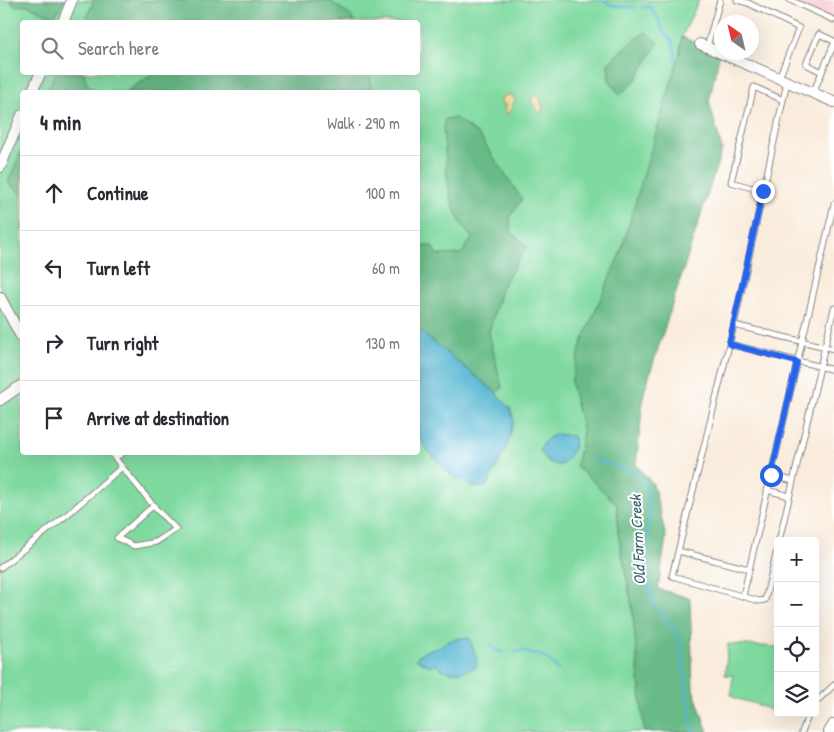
<!DOCTYPE html>
<html lang="en">
<head>
<meta charset="utf-8">
<style>
  :root { --surface:#fff; --page:#f2f2f3; --text:#2b2b33; --muted:#7c7c81; --line:#e1e1e2 }
  body { margin:0; font-family:"Patrick Hand",sans-serif; background:var(--page); color:var(--text) }
  .controls { position:absolute; right:15px; bottom:15px; display:grid; overflow:hidden; border-radius:5px; box-shadow:0 5px 20px #0002 }
  .controls button { width:45px; height:45px; display:grid; place-items:center; padding:0; border:0; border-bottom:1px solid var(--line); background:var(--surface); color:var(--text); font:25px sans-serif }
  .compass { position:absolute; left:714px; top:15px; width:45px; height:45px; border-radius:50%; background:var(--surface); box-shadow:0 5px 20px #0002; rotate:326deg }
  .stop { position:absolute; width:15px; height:15px; margin:-11px; border:4px solid #2563eb; border-radius:50%; background:#fff }
  .stop.end { background:#2563eb; border-color:#fff; box-shadow:0 1px 5px #0008 }
  .list { margin:0; padding:0; list-style:none }
  h2 { display:flex; justify-content:space-between; align-items:center; height:65px; margin:0; padding:0 20px; font-size:21px }
  h2 small { font-size:16px; font-weight:400; color:var(--muted) }
  .list li { display:grid; grid-template-columns:32px 1fr auto; gap:15px; align-items:center; box-sizing:border-box; height:75px; padding:0 20px; border-top:1px solid var(--line) }
  .list b { display:block; font-size:19px; white-space:nowrap }
  .list em { font-size:16px; font-style:normal; color:var(--muted) }
  .icon { flex:none; width:28px; height:28px; fill:none; stroke:currentColor; stroke-width:2; stroke-linecap:round; stroke-linejoin:round }
  .map { position:relative; flex:none; width:834px; height:732px; overflow:hidden }
  .search { position:absolute; background:var(--surface); box-shadow:0 5px 20px #0002; left:20px; top:20px; width:400px; height:55px; display:flex; align-items:center; gap:12px; box-sizing:border-box; padding:0 18px; border-radius:5px; color:var(--muted); font-size:19px }
  .panel { position:absolute; background:var(--surface); box-shadow:0 5px 20px #0002; left:20px; top:90px; width:400px; height:365px; border-radius:5px }
  .map>svg:first-child { display:block }
  .built { fill:#f7cfd3 }
  .green { fill:#80daa0; stroke:#4e7b5e; fill-rule:evenodd }
  .forest { fill:#68ba86; stroke:#426b51 }
  .sand { fill:#eeda9e; stroke:#857b5d }
  .water { fill:#52b5d1; stroke:#376876 }
  .lines { fill:none; stroke-linecap:round; stroke-linejoin:round }
  .stream { stroke:#52b5d1; stroke-width:2.5 }
  .service-casing { stroke:#8a847c; stroke-width:7 }
  .minor-casing { stroke:#8a847c; stroke-width:12 }
  .service { stroke:#fff; stroke-width:5 }
  .minor { stroke:#fff; stroke-width:10 }
  .route { stroke:#2563eb; stroke-width:6 }
  .labels { text-anchor:middle; dominant-baseline:central; stroke-width:4; stroke-linejoin:round; paint-order:stroke }
  .water-label { font-size:16px; font-style:italic; fill:#34616d; stroke:#fff }
</style>
</head>
<body>
<div class="map">
<svg width="834" height="732" viewBox="0 0 834 732">
  <rect width="100%" height="100%" fill="#fff"/>
  <filter id="ink" filterUnits="userSpaceOnUse"><feTurbulence type="fractalNoise" baseFrequency=".02" numOctaves="2"/><feDisplacementMap in="SourceGraphic" scale="10" xChannelSelector="R" yChannelSelector="G"/><feConvolveMatrix kernelMatrix="1 2 1 2 8 2 1 2 1" color-interpolation-filters="sRGB"/></filter>
  <filter id="wash" filterUnits="userSpaceOnUse"><feTurbulence type="fractalNoise" baseFrequency=".0096" numOctaves="4" result="noise"/><feDisplacementMap in="SourceGraphic" scale="20" xChannelSelector="R" yChannelSelector="G"/><feGaussianBlur stdDeviation="1.12" result="paint"/><feColorMatrix in="noise" values="0 0 0 0 0 0 0 0 0 0 0 0 0 0 0 0 0 1.4 0 .05"/><feComposite in="paint" operator="in"/></filter>
  <g filter="url(#wash)">
    <rect width="100%" height="100%" fill="#f9ecdc"/>
    <!-- built -->
    <path class="built" d="M779,0H834V24Z"/>
    <!-- green -->
    <path class="green" d="M0,0H699L682,37L617,504L618,533L632,606L651,732H0ZM22,22H418V72H22ZM22,92H418V452H22Z
      M728,644L778,647V713L753,703L734,698V696L731,695L733,675H725Z"/>
    <!-- forest -->
    <path class="forest" d="M10,0H65L54,17L27,5L14,6Z
      M94,0H329L351,16L354,22H85Z
      M646,32L658,43L635,81L620,95L609,80L608,63L629,44Z
      M682,37L720,53L709,101L722,149L644,392L636,465L653,484L666,537L658,589L690,598L693,689L708,732H644L632,606L618,533L617,504L576,466L583,433L571,382L582,342L621,251L680,52Z
      M56,72L84,73L87,84L98,92H47Z
      M151,73H370L371,92H125L152,75Z
      M455,118L479,135L522,199L510,217L511,232L527,246L502,287L489,332L502,388L496,393L418,329V246H432L437,255L461,254L472,238C443,205 448,171 443,130L445,119Z
      M22,149V194L8,183Z"/>
    <!-- sand -->
    <path class="sand" d="M506,95H512L515,100L508,114L504,112L506,104L502,106L501,99Z
      M535,95L540,97L543,109L540,113H538L536,106L531,103L533,96Z"/>
    <!-- water -->
    <path class="water" d="M418,329L496,393L510,408L514,420L508,443L498,465L486,487H474L452,476L427,450L418,434Z
      M557,434L573,436C579,447 568,456 562,465C551,465 546,461 540,451C542,442 548,437 557,434Z
      M460,638H469L477,658L476,667C460,673 450,676 436,665L430,666L415,659L425,651L437,648L447,642Z"/>
    <g class="lines">
      <!-- stream -->
      <path class="stream" d="M603,0C612,8 623,7 635,7
        M641,7H650L659,20L663,31L673,42L676,60
        M594,460L633,471L636,472L647,489L650,519L647,530V577L654,605L679,635L693,732
        M490,645L497,651L503,652
        M514,652L524,651L531,654H538L549,660L558,670"/>
    </g>
  </g>
  <g filter="url(#ink)">
    <g class="lines">
      <defs>
        <path id="service" d="M737,0L748,3L799,28L779,78
          M790,0L834,20
          M707,47L720,0
          M822,72L806,64L819,34L834,41
          M813,93L834,44
          M763,191L731,182L754,87L783,100
          M734,325L834,349
          M729,344L834,370
          M110,452L157,510L176,529L156,542L134,546L117,538L154,505
          M115,458L124,452
          M771,475L793,481
          M767,490L789,496
          M779,541L834,308
          M778,546L765,600L759,601L672,576L734,325L787,82
          M678,551L749,569
          M0,568L68,514L122,467
          M743,596L834,204
          M815,703L834,685
          M802,732L809,713"/>
        <path id="minor" d="M63,22L72,0
          M700,44L834,102
          M32,92L41,72
          M0,167L22,115
          M0,297L22,338
          M0,400L22,385
          M829,732L834,724"/>
      </defs>
      <!-- service casing -->
      <use href="#service" class="service-casing"/>
      <!-- minor casing -->
      <use href="#minor" class="minor-casing"/>
      <!-- service -->
      <use href="#service" class="service"/>
      <!-- minor -->
      <use href="#minor" class="minor"/>
    </g>
  </g>
  <g class="lines" filter="url(#ink)">
    <!-- route -->
    <path class="route" d="M763,191L729,344L797,362L771,475"/>
  </g>
  <g class="labels">
    <!-- water labels -->
    <g class="water-label">
      <text transform="translate(637 540) rotate(-93)">Old Farm Creek</text>
    </g>
  </g>
</svg>
<div class="controls">
<button>+</button>
<button>−</button>
<button><svg class="icon" aria-label="locate" viewBox="0 0 24 24"><circle cx="12" cy="12" r="6"/><path d="M12 2v4M12 18v4M2 12h4M18 12h4"/></svg></button>
<button><svg class="icon" aria-label="layers" viewBox="0 0 24 24"><path d="M12 4l9 5-9 5-9-5zM3 14l9 5 9-5"/></svg></button>
</div>
<svg class="compass" viewBox="-18 -18 36 36"><path d="M0-13l5 13h-10z" fill="#e53935"/><path d="M0 13l5-13h-10z" fill="#7c7c81"/></svg>
<div class="stop" style="left:771px;top:475px"></div>
<div class="stop end" style="left:763px;top:191px"></div>
<div class="search"><svg class="icon" aria-label="search" viewBox="0 0 24 24"><circle cx="10" cy="10" r="6"/><path d="M15 15l6 6"/></svg>Search here</div>
<section class="panel">
<h2>4 min<small>Walk · 290 m</small></h2>
<ul class="list">
<li><svg class="icon" aria-label="ahead" viewBox="0 0 24 24"><path d="M12 20V5M6 11l6-6 6 6"/></svg><div><b>Continue</b></div><em>100 m</em></li>
<li><svg class="icon" aria-label="left" viewBox="0 0 24 24"><path d="M17 20v-9H6M10 6l-5 5 5 5"/></svg><div><b>Turn left</b></div><em>60 m</em></li>
<li><svg class="icon" aria-label="right" viewBox="0 0 24 24"><path d="M7 20v-9h11M14 6l5 5-5 5"/></svg><div><b>Turn right</b></div><em>130 m</em></li>
<li><svg class="icon" aria-label="arrive" viewBox="0 0 24 24"><path d="M6 21V4h12l-3 4 3 4H6"/></svg><div><b>Arrive at destination</b></div></li>
</ul>
</section>
</div>
</body>
</html>
